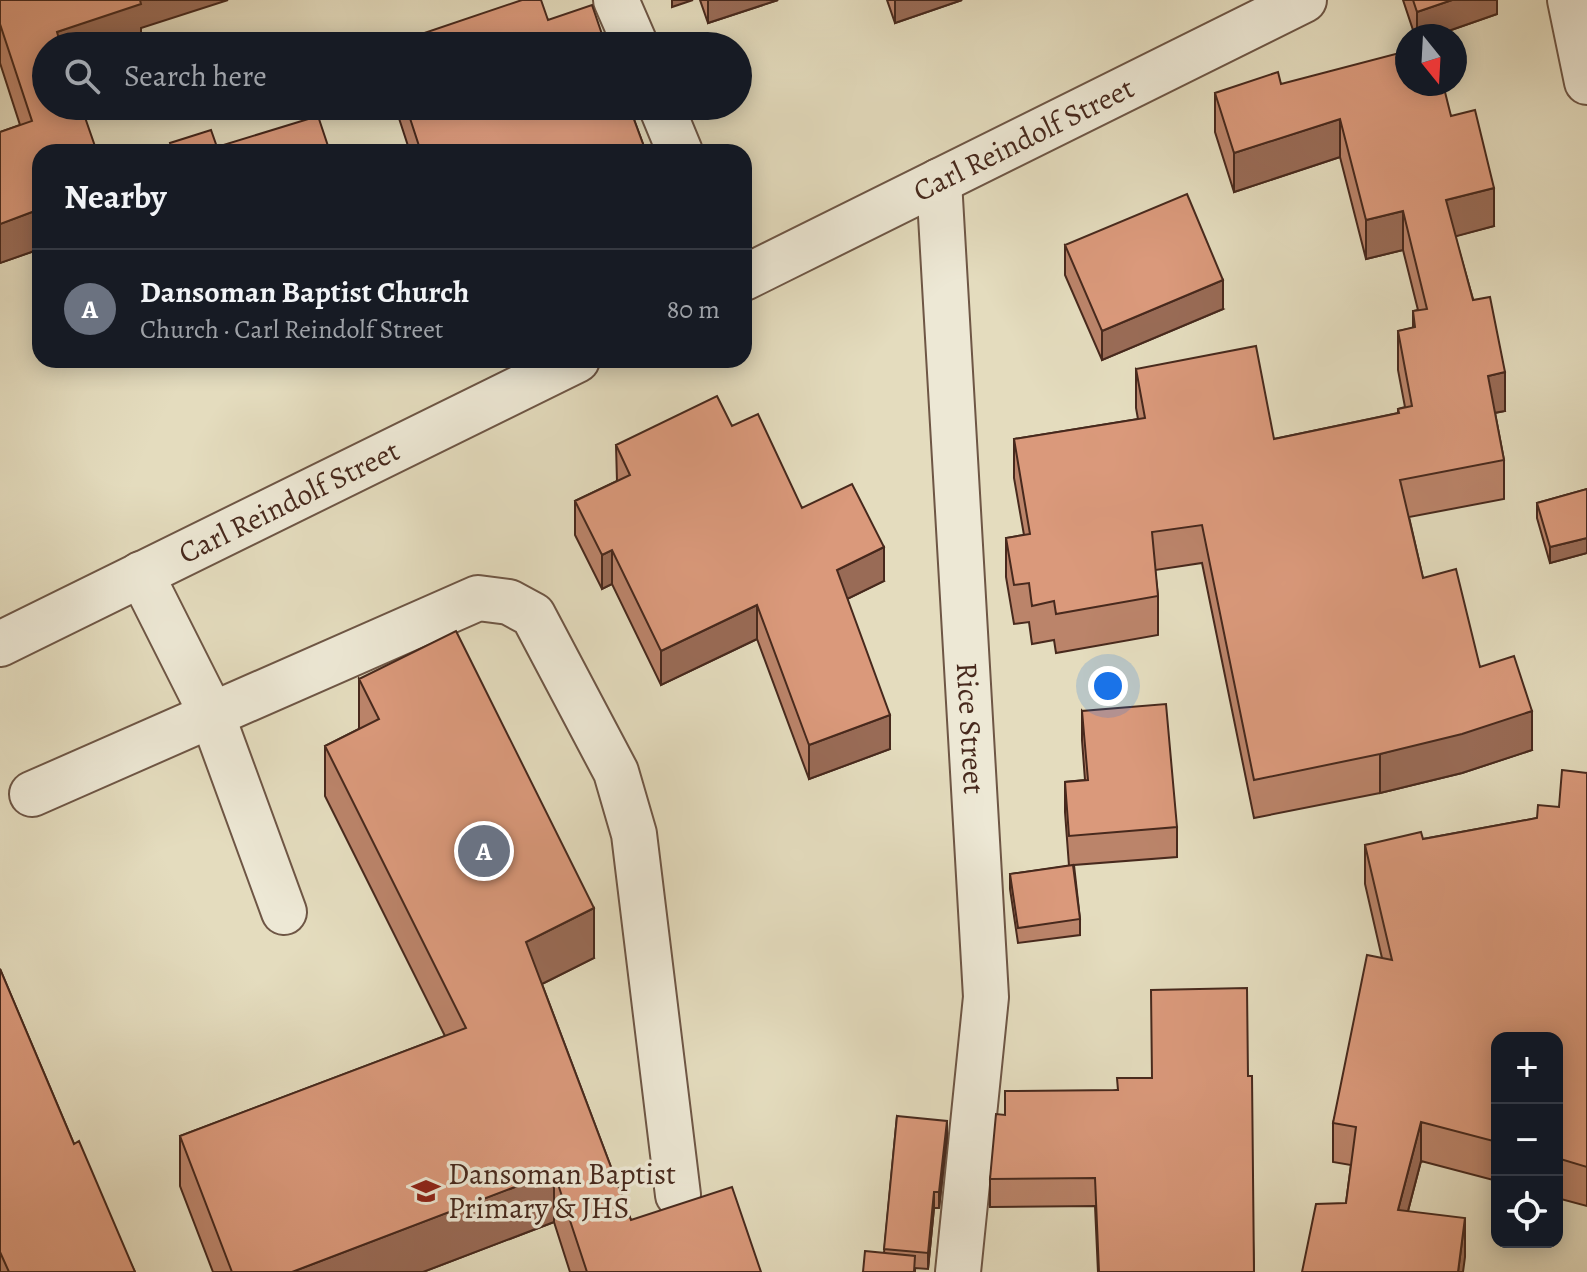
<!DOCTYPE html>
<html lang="en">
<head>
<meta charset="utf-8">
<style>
  :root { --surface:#171b24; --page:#242831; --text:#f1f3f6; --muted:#9ea1a6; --line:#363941; --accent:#b45309 }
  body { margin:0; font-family:Alegreya,serif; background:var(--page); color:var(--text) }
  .controls { position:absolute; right:24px; bottom:24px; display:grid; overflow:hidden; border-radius:16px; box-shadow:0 4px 20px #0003 }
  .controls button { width:72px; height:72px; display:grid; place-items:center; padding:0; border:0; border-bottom:2px solid var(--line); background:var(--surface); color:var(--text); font:40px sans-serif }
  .compass { position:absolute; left:1395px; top:24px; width:72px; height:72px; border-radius:50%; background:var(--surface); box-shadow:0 4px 20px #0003; rotate:162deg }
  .you { position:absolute; left:1108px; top:686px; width:28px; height:28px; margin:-20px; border:6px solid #fff; border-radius:50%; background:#1a73e8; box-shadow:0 0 0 12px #1a73e833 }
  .badge { display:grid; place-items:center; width:52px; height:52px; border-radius:50%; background:var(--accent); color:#fff; font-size:26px; font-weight:700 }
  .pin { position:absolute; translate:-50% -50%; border:4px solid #fff; box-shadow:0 2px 8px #0006 }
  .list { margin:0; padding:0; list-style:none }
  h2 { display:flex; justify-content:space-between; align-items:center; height:104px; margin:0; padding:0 32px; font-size:34px }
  h2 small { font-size:26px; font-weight:400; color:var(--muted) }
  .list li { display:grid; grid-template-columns:52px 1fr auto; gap:24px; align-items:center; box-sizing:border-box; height:120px; padding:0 32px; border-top:2px solid var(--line) }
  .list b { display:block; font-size:30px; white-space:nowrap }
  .list p { margin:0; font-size:26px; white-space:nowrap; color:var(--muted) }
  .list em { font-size:26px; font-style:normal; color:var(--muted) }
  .icon { flex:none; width:44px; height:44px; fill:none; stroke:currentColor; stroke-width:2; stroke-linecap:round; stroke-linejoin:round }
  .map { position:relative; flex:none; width:1587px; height:1272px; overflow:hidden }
  .search { position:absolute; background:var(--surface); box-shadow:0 4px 20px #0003; left:32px; top:32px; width:720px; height:88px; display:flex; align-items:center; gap:20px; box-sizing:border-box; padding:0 28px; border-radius:44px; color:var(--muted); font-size:30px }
  .panel { position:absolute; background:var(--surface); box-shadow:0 4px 20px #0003; left:32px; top:144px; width:720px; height:224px; border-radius:24px }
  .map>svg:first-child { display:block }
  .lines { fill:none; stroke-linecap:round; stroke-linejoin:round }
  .minor-casing { stroke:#6e5645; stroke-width:48 }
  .minor { stroke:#ede8d5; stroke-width:44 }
  .wall { fill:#bb846a; stroke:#47291d; stroke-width:2 }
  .shaded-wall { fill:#996b56; stroke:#47291d; stroke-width:2 }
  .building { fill:#da997b; stroke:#47291d; stroke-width:2 }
  .labels { text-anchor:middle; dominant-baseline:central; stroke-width:7; stroke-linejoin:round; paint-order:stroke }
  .street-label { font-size:30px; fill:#47291d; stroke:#ede8d5 }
  .poi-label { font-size:30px; fill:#47291d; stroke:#ede8d5; text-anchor:start }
</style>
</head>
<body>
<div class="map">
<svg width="1587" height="1272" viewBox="0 0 1587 1272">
  <rect width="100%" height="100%" fill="#e4dcbe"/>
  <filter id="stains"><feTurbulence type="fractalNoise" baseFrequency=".0025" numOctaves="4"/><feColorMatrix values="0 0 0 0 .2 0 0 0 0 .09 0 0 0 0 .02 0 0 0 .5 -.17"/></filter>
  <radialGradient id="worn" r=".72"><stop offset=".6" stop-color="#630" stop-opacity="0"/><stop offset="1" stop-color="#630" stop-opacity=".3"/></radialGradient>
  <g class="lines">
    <defs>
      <g id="minor">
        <path d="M616,0L636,46"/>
        <path d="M1570,0L1587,82"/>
        <path d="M661,106L680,152"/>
        <path id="s1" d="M939,181L986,997L958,1272"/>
        <path id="s2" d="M744,278L1304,0"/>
        <path d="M141,574L212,715L284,912"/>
        <path id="s3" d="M0,644L577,360"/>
        <path d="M32,794L478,598L509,602L533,615L616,772L634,834L678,1195"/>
      </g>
    </defs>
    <!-- minor casing -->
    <use href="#minor" class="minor-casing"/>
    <!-- minor -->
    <use href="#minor" class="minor"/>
  </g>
  <!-- wall -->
  <path class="wall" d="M0,0L141,28V44L46,46L40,152V249L0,263V132L20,125L0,63Z
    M700,0H778L708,23Z
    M887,0H962L895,23Z
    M1403,0H1497V14L1434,36H1415Z
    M1281,84L1451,116L1494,226L1455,236L1505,411L1495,413L1504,460V499L1409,517L1423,578L1532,750L1462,773L1380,793L1254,818L1202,563L1155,570L1158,596V635L1056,653L1054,640L1032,644L1029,622L1014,624L1006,577V538L1024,535L1014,478V439L1138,419L1136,408V369L1274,439L1398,413V409L1405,407L1398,370V331L1413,328V311L1418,310L1403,250L1366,259L1340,157L1234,192L1215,132V93Z
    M395,106H629L646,152H410Z
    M1065,245L1223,309L1102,360L1065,275Z
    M732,426L802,508L884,581L847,599L890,749L809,779L757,639L661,685L612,584L602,589L575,535V501L617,481L616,445Z
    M1587,489V553L1550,563L1537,518V503Z
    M359,679L594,958L542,984L631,1220L761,1272H570L554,1222L423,1272H213L180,1186V1136L445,1036L325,796V746L359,729Z
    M1082,711L1177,827V857L1074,865L1080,919V935L1018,943L1010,889V874L1069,866L1065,812V782L1085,780L1082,740Z
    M1587,773V1206L1557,1198V1038H1497V1181L1421,1161L1408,1211L1465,1257L1346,1203L1351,1165L1333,1162V1123L1382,958L1365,884V845L1423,839L1537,818L1559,807Z
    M0,969L74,1144L135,1272H0Z
    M1248,1076L1254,1272H1098L1095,1206L990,1207V1179L1005,1115L1117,1090Z
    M897,1116L947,1137L939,1208H934L928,1269L915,1268V1272H863L884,1253Z"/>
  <!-- shaded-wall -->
  <path class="shaded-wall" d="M137,0H228L141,28V44L134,46H57V32Z
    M672,0H693L672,7Z
    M708,0H778L708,23Z
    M895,0H962L895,23Z
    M1452,0H1497V14L1434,36H1417V12Z
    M1340,119V157L1234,192V153Z
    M1494,188V226L1446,239V200Z
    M40,209V249L0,263V224Z
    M1403,211V250L1366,259V220Z
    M1223,280V309L1102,360V331Z
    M1505,372V411L1488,414V376Z
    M1587,538V553L1550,563V547Z
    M884,547V581L837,604V570Z
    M612,550V584L602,589V555Z
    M757,605V639L661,685V651Z
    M1532,711V750L1462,773L1380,793V754Z
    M890,715V749L809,779V745Z
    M594,908V958L526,992V942Z
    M947,1121V1137L939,1208V1192Z
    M1421,1122V1161L1398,1249V1210Z
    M554,1172V1222L423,1272H292Z
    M934,1192V1208L928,1269V1253Z
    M1465,1218V1257L1463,1272H1458Z"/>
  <!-- building -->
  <path class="building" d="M0,0H140L141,4L57,32L61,46H46V106H81L97,152H40V209L0,224V132L32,121L0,24Z
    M522,0H541L548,20L592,5L606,46H386Z
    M1413,0H1452L1417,12Z
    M1407,51V84H1443L1451,116L1475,110L1494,188L1446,200L1473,300L1490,297L1505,372L1488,376L1504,460L1400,480L1423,578L1456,569L1480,667L1514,656L1532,711L1462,734L1380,754L1254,780L1202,525L1152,532L1158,596L1056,614L1054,601L1032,606L1029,583L1014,585L1006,538L1030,534L1014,439L1145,418L1136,369L1256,346L1274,439L1399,413L1398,409L1412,406L1398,331L1415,327L1413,311L1427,309L1403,211L1366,220L1340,119L1234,153L1215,93L1278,72L1281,84Z
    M406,106H629L646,152H421Z
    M318,116L330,152H173L170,143L211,130L217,147Z
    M1187,194L1223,280L1102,331L1065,245Z
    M717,396L732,426L758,414L802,508L852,484L884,547L837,570L890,715L809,745L757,605L661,651L612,550L602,555L575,501L630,475L616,445Z
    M1587,489V538L1550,547L1537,503Z
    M456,631L594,908L526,942L631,1220L732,1187L761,1272H587L554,1172L292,1272H232L180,1136L466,1028L325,746L379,719L359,679Z
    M1166,704L1177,827L1069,836L1065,782L1088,780L1082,711Z
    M1562,770L1587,773V1167L1557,1158V1038H1497V1142L1421,1122L1398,1210L1465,1218L1458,1272H1302L1316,1204L1346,1203L1356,1127L1333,1123L1367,955L1392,960L1365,845L1421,832L1423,839L1537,818L1538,805L1559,807Z
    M1073,865L1080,919L1018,928L1010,874Z
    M0,969L74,1144L79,1141L135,1272H9L0,1252Z
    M1247,988L1248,1076H1252L1254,1272H1099L1095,1178L990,1179L996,1114L1005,1115V1091L1118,1090L1117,1078H1152L1151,990Z
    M897,1116L947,1121L939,1192H934L928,1253L884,1249Z
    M865,1251L915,1256L914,1272H863Z"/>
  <!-- icons -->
  <defs>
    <symbol id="school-bare" viewBox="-9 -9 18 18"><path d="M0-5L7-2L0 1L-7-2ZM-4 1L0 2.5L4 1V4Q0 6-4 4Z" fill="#8f2418" stroke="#ede8d5" stroke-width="2.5" paint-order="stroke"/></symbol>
  </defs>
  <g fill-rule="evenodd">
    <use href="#school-bare" x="406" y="1171" width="40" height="40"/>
  </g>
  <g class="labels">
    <!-- street labels -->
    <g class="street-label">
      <text stroke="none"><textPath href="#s2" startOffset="312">Carl Reindolf Street</textPath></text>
      <text stroke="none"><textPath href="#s3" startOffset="322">Carl Reindolf Street</textPath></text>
      <text stroke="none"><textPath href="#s1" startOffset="548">Rice Street</textPath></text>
    </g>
    <!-- poi labels -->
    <g class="poi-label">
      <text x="448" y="1174">Dansoman Baptist<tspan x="448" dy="34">Primary &amp; JHS</tspan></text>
    </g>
  </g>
  <rect width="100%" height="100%" filter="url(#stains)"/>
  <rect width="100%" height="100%" fill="url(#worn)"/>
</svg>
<div class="controls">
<button>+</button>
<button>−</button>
<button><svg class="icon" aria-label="locate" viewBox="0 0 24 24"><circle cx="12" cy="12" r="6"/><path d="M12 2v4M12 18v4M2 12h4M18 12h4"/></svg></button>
</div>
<svg class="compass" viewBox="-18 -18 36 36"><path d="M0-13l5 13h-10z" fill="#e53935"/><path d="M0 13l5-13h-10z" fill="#9ea1a6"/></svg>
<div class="you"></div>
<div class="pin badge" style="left:484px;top:851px;background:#6b7280">A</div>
<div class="search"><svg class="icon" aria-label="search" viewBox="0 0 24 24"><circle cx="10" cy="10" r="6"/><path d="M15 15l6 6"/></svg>Search here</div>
<section class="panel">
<h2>Nearby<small></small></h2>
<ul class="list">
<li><span class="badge" style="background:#6b7280">A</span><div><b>Dansoman Baptist Church</b><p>Church · Carl Reindolf Street</p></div><em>80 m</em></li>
</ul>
</section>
</div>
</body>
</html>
